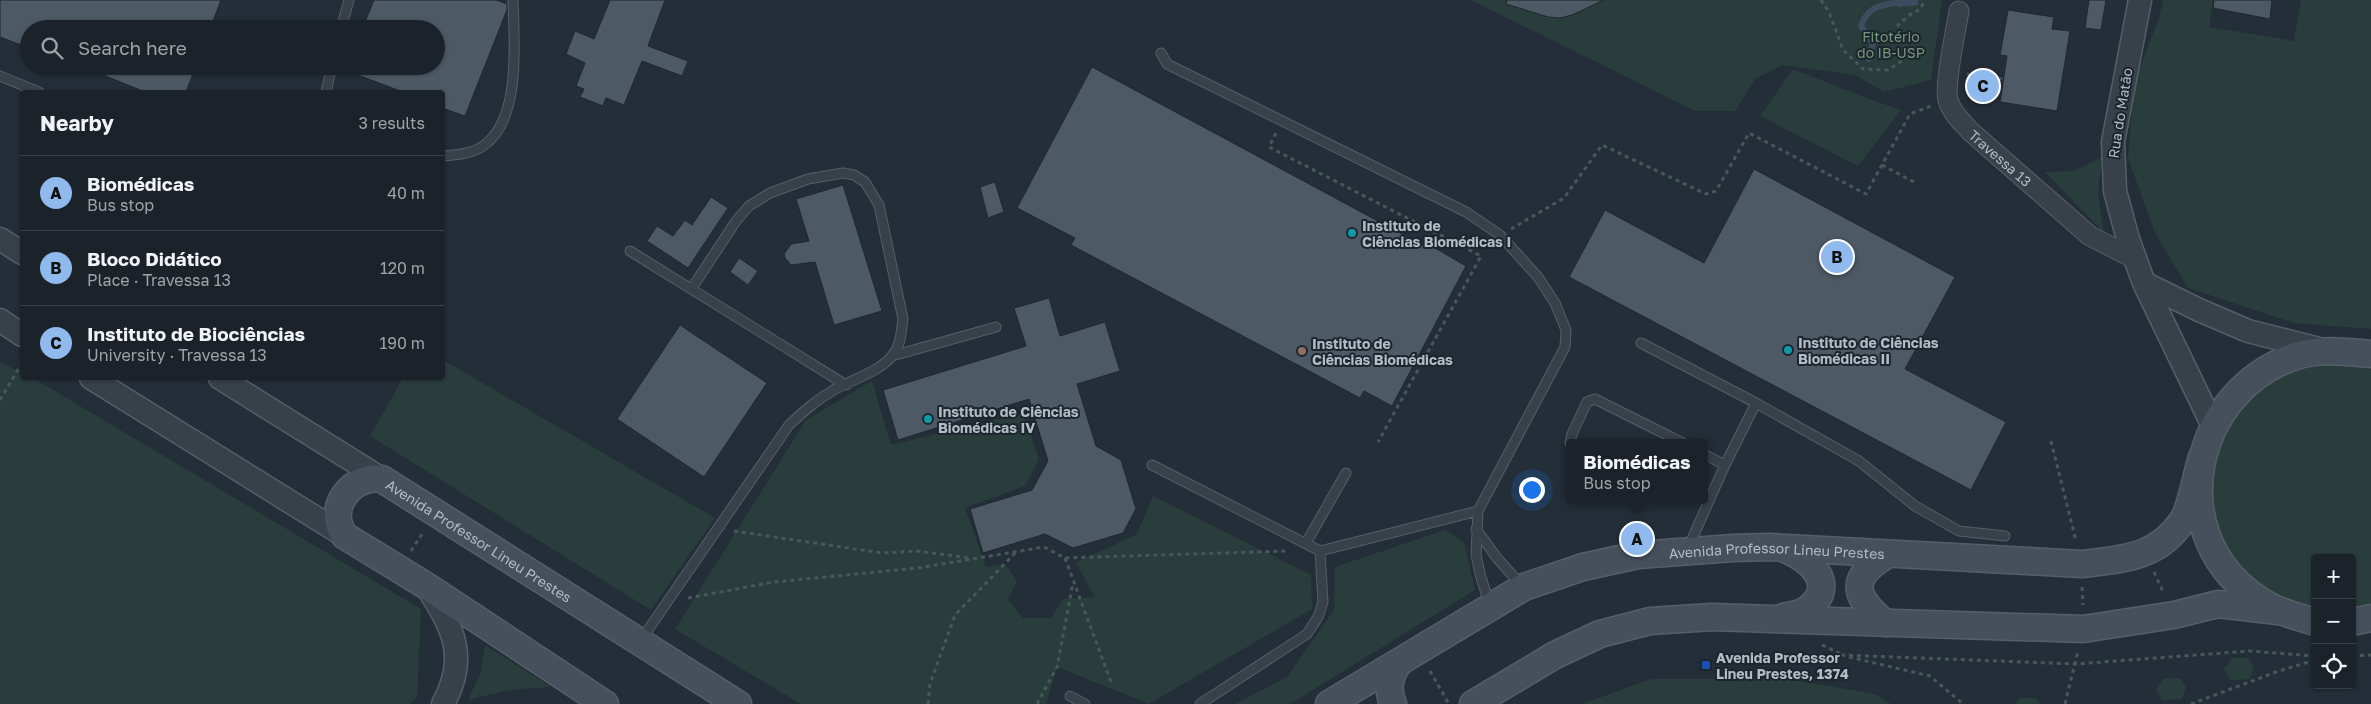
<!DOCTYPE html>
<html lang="en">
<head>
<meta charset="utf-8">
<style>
  :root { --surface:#1b222a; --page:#242a32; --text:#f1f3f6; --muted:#a0a4a8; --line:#393f47; --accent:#90baed }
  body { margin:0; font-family:"Golos Text",sans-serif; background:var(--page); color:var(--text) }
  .controls { position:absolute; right:15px; bottom:15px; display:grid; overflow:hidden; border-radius:5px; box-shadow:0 1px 4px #0004 }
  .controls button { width:45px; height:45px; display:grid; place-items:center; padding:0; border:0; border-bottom:1px solid var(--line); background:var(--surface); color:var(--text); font:25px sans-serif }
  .you { position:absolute; left:1531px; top:489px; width:18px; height:18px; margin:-12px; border:4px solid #fff; border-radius:50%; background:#1a73e8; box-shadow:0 0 0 8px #1a73e833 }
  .badge { display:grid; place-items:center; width:32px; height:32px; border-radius:50%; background:var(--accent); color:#111; font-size:16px; font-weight:700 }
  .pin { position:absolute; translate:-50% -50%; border:2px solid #fff; box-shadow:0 1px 5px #0006 }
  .popup { position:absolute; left:1566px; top:439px; width:142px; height:65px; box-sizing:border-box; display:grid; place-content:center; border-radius:5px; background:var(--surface); filter:drop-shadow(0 1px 4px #0005); font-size:16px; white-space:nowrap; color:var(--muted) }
  .popup b { font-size:19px; color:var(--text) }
  .popup::after { content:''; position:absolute; left:50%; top:100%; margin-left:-10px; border:10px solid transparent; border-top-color:var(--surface) }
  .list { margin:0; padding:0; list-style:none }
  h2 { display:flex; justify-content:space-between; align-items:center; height:65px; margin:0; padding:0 20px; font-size:21px }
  h2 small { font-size:16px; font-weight:400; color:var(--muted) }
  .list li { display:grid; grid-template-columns:32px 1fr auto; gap:15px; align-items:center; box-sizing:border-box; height:75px; padding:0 20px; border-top:1px solid var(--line) }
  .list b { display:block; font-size:19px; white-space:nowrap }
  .list p { margin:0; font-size:16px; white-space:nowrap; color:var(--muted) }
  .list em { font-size:16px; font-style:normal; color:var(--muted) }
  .icon { flex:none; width:28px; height:28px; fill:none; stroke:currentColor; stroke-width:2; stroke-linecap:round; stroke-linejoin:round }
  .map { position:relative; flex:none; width:2371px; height:704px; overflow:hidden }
  .search { position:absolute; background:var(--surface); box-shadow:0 1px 4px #0004; left:20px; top:20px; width:425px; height:55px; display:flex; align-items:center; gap:12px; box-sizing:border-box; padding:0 18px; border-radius:28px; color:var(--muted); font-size:19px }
  .panel { position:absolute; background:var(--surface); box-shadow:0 1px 4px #0004; left:20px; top:90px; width:425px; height:290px; border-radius:5px }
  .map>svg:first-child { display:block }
  .green { fill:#293d3c }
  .water { fill:#3c4d60 }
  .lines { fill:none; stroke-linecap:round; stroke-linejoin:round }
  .stream { stroke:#3c4d60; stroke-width:6 }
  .building { fill:#4d5964; stroke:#1f2730 }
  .service-casing { stroke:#565e67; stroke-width:11 }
  .minor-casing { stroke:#565e67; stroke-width:21 }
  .tertiary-casing { stroke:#565e67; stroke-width:25 }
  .secondary-casing { stroke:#565e67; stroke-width:29 }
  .path { stroke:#465859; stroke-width:3; stroke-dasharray:4 4; stroke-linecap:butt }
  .service { stroke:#384049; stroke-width:9 }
  .minor { stroke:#384049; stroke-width:19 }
  .tertiary { stroke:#384049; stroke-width:22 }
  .secondary { stroke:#46505c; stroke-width:26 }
  .culture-dot { fill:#0f9aa8; stroke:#1d252e; stroke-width:2 }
  .education-dot { fill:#8d6e63; stroke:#1d252e; stroke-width:2 }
  .transit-dot { fill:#1a4fb4; stroke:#1d252e; stroke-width:2 }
  .labels { text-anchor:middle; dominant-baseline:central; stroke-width:4; stroke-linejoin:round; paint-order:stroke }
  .park-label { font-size:14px; fill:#74987a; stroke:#1d252e }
  .street-label { font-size:14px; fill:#b3bbc5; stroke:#1d252e }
  .poi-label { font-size:14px; font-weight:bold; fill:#b3bbc5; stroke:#1d252e; text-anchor:start }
</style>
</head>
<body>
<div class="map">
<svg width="2371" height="704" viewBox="0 0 2371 704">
  <rect width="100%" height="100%" fill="#242e38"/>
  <!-- green -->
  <path class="green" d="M1471,0H1942L1931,80L1884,92L1855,75L1782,65L1755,79L1735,111H1695Z
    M2163,0H2213L2209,27L2294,41L2301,0H2371V329L2294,323L2188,288L2155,233L2128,158L2134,83L2159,18Z
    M1793,69L1861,96L1901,110L1858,166L1760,116Z
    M2102,157L2098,195L2104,233L2045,172L2074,171Z
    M443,360L715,518L651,610L370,436L403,378H442Z
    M0,362L22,373V378H33L421,609L417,698L409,704H0Z
    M2325,363L2364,367L2371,370V603L2352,607V558H2315V608C2220,599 2177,477 2240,407C2244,402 2249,395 2255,391C2278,374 2299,369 2325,363Z
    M872,381L891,445L1023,413L1039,459L1025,486L965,508L986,567L1005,564L1017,581L1008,600L1023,618H1051L1063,599L1095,597L1076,563L1137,534L1153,496L1311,575L1312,609L1149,704L1057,667L1046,704H801L675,629L806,420Z
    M1445,530L1464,542L1475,590L1290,704H1235L1287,677L1334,610L1335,567Z
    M485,645L551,687L509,690L468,700L480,674Z
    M2232,658H2248L2254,667L2250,679L2231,680L2224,669Z
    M2164,678H2180L2186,687L2182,699L2162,700L2156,689Z
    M1651,679H1789L1875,694L1891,704H1582Z
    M2020,698H2036L2040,704H2015Z"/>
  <!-- water -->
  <path class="water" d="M1897,0H1918V5L1898,7Z"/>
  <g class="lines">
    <!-- stream -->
    <path class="stream" d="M1869,59L1873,43L1861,26C1867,8 1879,5 1896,3"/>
  </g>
  <!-- building -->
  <path class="building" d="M0,0H221L210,29H29V48L0,37Z
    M374,0H496L507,4V10L465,116L442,108V92H403L339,68L436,66V29H362Z
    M610,0H665L648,46L688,61L682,76L642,61L624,105L606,98L603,106L580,97L584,89L576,86L585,63L566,54L575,31L594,39Z
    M1507,0H1604L1572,15L1560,18L1548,17L1506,4Z
    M2089,0H2106L2101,30L2085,28Z
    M2214,0H2272L2270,19L2213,8Z
    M2008,10L2054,17L2052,29L2070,31L2057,111L2000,102L2007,56L2000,55Z
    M81,66H196L186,92H145Z
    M1092,67L1428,248L1430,245L1466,266L1392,406L1364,391L1360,398L1071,245L1075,238L1017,208Z
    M1754,169L1955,277L1905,369L2006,422L1971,490L1569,277L1605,210L1704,263Z
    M995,182L1004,212L988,218L980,187Z
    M843,185L882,311L834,325L815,262L791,265L785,258L784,254L791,244L809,241L796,199Z
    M711,197L728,208L688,268L647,241L657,226L673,236L685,220L692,225Z
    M739,258L758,271L748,285L730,272Z
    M1049,298L1060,336L1105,322L1120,371L1077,384L1096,446L1121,460L1136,509L1123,533L1073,548L1045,534L983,553L970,509L1032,490L1048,461L1029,399L898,440L883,390L1026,346L1014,308Z
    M680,325L767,383L704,477L617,419Z"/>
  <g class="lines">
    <defs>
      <path id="service" d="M341,29L349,0
        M1161,53L1167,64L1466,212L1500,235L1538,277L1555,303L1566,330L1565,347L1478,511L1476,554L1480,574L1490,606
        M0,76L39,92
        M326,92L332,66
        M442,156C456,155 471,154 483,146C522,120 514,40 513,0
        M630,251L846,385
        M1641,343L1756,403L1859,461L1915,506L1959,531L2005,536
        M892,356L996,327
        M1570,443L1572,434L1587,402L1595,399L1683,443
        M1704,454L1725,465
        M1152,465L1320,551L1478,511
        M1476,529L1497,558L1521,585
        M1306,543L1346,473
        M1688,548L1725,465L1756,403
        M641,640L789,425C803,412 815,401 832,391C850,380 878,373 892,356C901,346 901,332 903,319L879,205L865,182L854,175L843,173L808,179L770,193L749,206L736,221L692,288
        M1070,696L1085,704
        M1200,704L1307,634L1318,617L1323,602L1320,551"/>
      <g id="minor">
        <path id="s1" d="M1959,11C1956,30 1944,84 1948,100C1951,112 1962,122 1970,131L2090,236L2135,259"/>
      </g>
      <path id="tertiary" d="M2140,0L2113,142L2115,191L2128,239L2144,283L2213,426
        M0,239L22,253
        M2144,283L2199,310L2248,331L2323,350
        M0,320L22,335
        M91,378L345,536
        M220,378L382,479
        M427,587C453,628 469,657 443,704"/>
      <g id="secondary">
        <path d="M1783,617C1791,615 1803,614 1809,608C1838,584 1810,559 1785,549"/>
        <path d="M2315,622C2292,615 2271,610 2252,595C2162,529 2193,389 2296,356C2321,348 2346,352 2371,354"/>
        <path d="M2352,622L2371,618"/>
        <path d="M1885,623C1852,595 1849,578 1888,554"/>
        <path id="s2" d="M605,704L425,585L345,536C325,509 351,474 382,479L738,704"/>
        <path id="s3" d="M1329,704L1524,587L1583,567L1638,555L1733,548L1770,547L2082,564C2123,559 2158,558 2183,520C2191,508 2197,472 2202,457"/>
        <path d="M1393,704C1387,689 1389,677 1398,664"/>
        <path d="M1473,704L1555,655L1600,634L1650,621L1712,617L2083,629L2174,615L2218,604L2278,611"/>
      </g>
    </defs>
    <!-- service casing -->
    <use href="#service" class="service-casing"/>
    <!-- minor casing -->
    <use href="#minor" class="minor-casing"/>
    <!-- tertiary casing -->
    <use href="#tertiary" class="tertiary-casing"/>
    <!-- secondary casing -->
    <use href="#secondary" class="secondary-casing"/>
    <!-- path -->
    <path class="path" d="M1821,0L1829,12L1843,50L1863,69L1888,70L1902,61L1905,42L1898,25L1911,14L1921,9L1924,0
      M1967,74L2003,79
      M1276,133L1269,147L1481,256L1378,442
      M1882,165L1916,183
      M1511,229L1564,198L1602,145L1706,194L1716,191L1749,133L1866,194L1910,114L1931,106
      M0,400L22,363
      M2051,441L2076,541
      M734,531L882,553L917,551L970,558
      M411,551L424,531
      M1065,558L1111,682
      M2154,572L2164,594
      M2082,587L2083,605
      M688,598L774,582L918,568L1044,547L1065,558L1286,551
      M1822,645L1843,655
      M1841,655L2076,664L2249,651L2315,656
      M2352,656L2371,655
      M1849,657L1930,676L1963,704
      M1430,671L1449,704
      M928,704L930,684L955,615L1017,551
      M1037,704L1057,667L1073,583
      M2065,704L2078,651
      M2191,704L2276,672L2315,660"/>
    <!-- service -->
    <use href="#service" class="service"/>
    <!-- minor -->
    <use href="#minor" class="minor"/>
    <!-- tertiary -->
    <use href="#tertiary" class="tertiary"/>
    <!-- secondary -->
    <use href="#secondary" class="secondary"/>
  </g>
  <!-- markers -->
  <g class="culture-dot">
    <circle cx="1352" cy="233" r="5"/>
    <circle cx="1788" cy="350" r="5"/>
    <circle cx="928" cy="419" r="5"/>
  </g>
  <circle class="education-dot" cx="1302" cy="351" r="5"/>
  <rect class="transit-dot" x="1701" y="660" width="10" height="10" rx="2.5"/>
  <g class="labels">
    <!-- park labels -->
    <g class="park-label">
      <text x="1891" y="36">Fitotério<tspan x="1891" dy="16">do IB-USP</tspan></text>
    </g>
    <!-- street labels -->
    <g class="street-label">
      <text transform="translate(2120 113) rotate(-81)">Rua do Matão</text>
      <text stroke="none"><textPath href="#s1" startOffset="169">Travessa 13</textPath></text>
      <text stroke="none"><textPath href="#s2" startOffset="511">Avenida Professor Lineu Prestes</textPath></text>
      <text stroke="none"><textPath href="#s3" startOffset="485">Avenida Professor Lineu Prestes</textPath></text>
    </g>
    <!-- poi labels -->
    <g class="poi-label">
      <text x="1362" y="225">Instituto de<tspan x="1362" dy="16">Ciências Biomédicas I</tspan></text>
      <text x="1798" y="342">Instituto de Ciências<tspan x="1798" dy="16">Biomédicas II</tspan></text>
      <text x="1312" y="343">Instituto de<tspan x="1312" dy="16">Ciências Biomédicas</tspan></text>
      <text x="938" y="411">Instituto de Ciências<tspan x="938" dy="16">Biomédicas IV</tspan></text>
      <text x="1716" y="657">Avenida Professor<tspan x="1716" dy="16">Lineu Prestes, 1374</tspan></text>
    </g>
  </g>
</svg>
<div class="controls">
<button>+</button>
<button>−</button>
<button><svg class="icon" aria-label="locate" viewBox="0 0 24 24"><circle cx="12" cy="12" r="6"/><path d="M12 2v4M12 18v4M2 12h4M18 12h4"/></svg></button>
</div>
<div class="you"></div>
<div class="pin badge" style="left:1637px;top:539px">A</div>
<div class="popup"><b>Biomédicas</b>Bus stop</div>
<div class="pin badge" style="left:1837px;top:257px">B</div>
<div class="pin badge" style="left:1983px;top:86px">C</div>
<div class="search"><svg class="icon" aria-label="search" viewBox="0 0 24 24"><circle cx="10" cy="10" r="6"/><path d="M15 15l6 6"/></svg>Search here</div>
<section class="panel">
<h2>Nearby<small>3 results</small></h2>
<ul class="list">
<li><span class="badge">A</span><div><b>Biomédicas</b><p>Bus stop</p></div><em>40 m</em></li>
<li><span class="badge">B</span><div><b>Bloco Didático</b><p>Place · Travessa 13</p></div><em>120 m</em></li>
<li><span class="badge">C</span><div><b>Instituto de Biociências</b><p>University · Travessa 13</p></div><em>190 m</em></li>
</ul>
</section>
</div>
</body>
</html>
